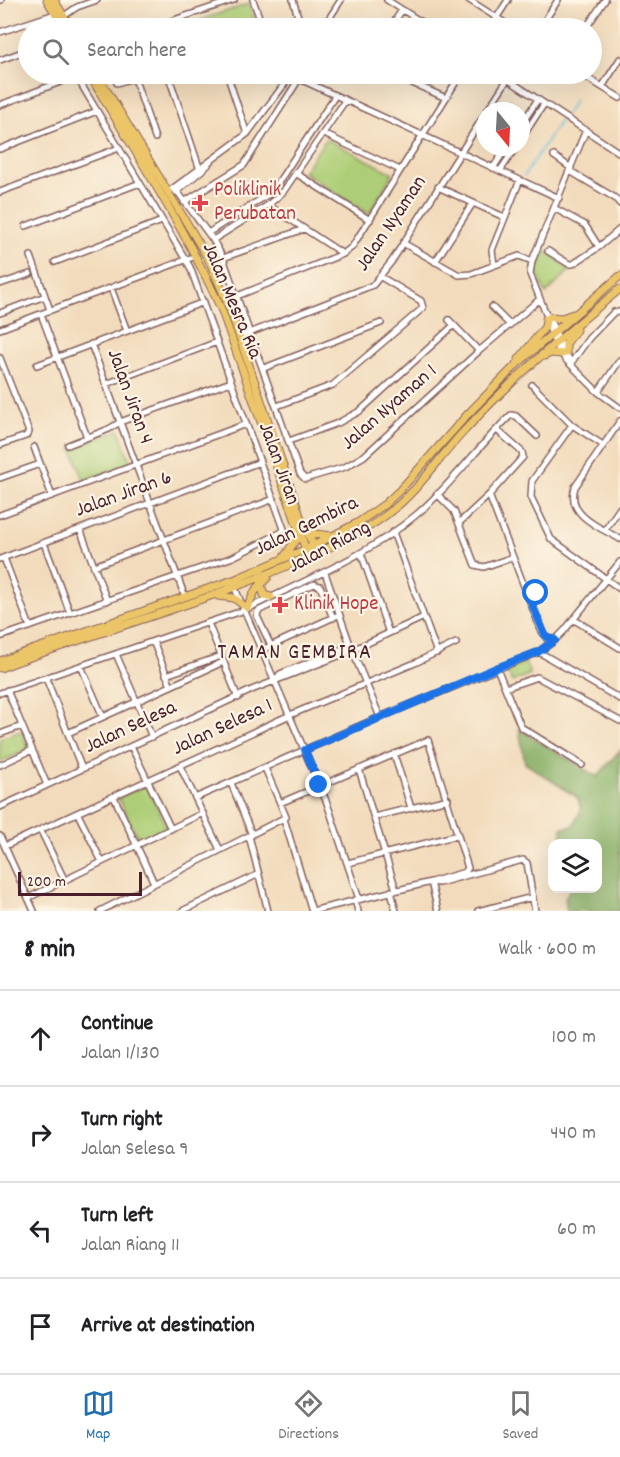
<!DOCTYPE html>
<html lang="en">
<head>
<meta charset="utf-8">
<style>
  :root { --surface:#fff; --page:#f6f6f6; --text:#202124; --muted:#757577; --line:#e0e0e0; --accent:#1f6fb2 }
  body { margin:0; font-family:Dekko,sans-serif; background:var(--page); color:var(--text) }
  .controls { position:absolute; right:18px; bottom:18px; display:grid; overflow:hidden; border-radius:12px; box-shadow:0 6px 24px #0002 }
  .controls button { width:54px; height:54px; display:grid; place-items:center; padding:0; border:0; border-bottom:2px solid var(--line); background:var(--surface); color:var(--text); font:30px sans-serif }
  .compass { position:absolute; left:476px; top:102px; width:54px; height:54px; border-radius:50%; background:var(--surface); box-shadow:0 6px 24px #0002; rotate:162deg }
  .scale { position:absolute; left:18px; bottom:15px; width:124px; box-sizing:border-box; padding-left:6px; border:3px solid #4a1f2b; border-top:0; font-size:16px; line-height:21px; white-space:nowrap; color:#4a1f2b; -webkit-text-stroke:4px #fcf5e5; paint-order:stroke }
  .stop { position:absolute; width:18px; height:18px; margin:-14px; border:4px solid #1a73e8; border-radius:50%; background:#fff }
  .stop.end { background:#1a73e8; border-color:#fff; box-shadow:0 2px 6px #0008 }
  .list { margin:0; padding:0; list-style:none }
  h2 { display:flex; justify-content:space-between; align-items:center; height:78px; margin:0; padding:0 24px; font-size:26px }
  h2 small { font-size:20px; font-weight:400; color:var(--muted) }
  .list li { display:grid; grid-template-columns:39px 1fr auto; gap:18px; align-items:center; box-sizing:border-box; height:96px; padding:0 24px; border-top:2px solid var(--line) }
  .list b { display:block; font-size:22px; white-space:nowrap }
  .list p { margin:0; font-size:20px; white-space:nowrap; color:var(--muted) }
  .list em { font-size:20px; font-style:normal; color:var(--muted) }
  .icon { flex:none; width:33px; height:33px; fill:none; stroke:currentColor; stroke-width:2; stroke-linecap:round; stroke-linejoin:round }
  .map { position:relative; flex:none; width:620px; height:911px; overflow:hidden }
  .search { position:absolute; background:var(--surface); box-shadow:0 6px 24px #0002; left:18px; right:18px; top:18px; height:66px; display:flex; align-items:center; gap:15px; box-sizing:border-box; padding:0 21px; border-radius:33px; color:var(--muted); font-size:22px }
  .sheet { height:462px; background:var(--surface) }
  nav { display:flex; justify-content:space-around; align-items:center; box-sizing:border-box; height:84px; border-top:2px solid var(--line); background:var(--surface); font-size:16px; color:var(--muted) }
  nav a { display:grid; justify-items:center; gap:3px }
  nav .on { color:var(--accent) }
  .map>svg:first-child { display:block }
  .green { fill:#adce76; stroke:#7c7650; stroke-width:1.5 }
  .forest { fill:#8ab167; stroke:#6a6849; stroke-width:1.5 }
  .lines { fill:none; stroke-linecap:round; stroke-linejoin:round }
  .stream { stroke:#5bbed9; stroke-width:1.5 }
  .minor-casing { stroke:#85615e; stroke-width:8 }
  .major-casing { stroke:#85615e; stroke-width:9 }
  .minor { stroke:#fff; stroke-width:5 }
  .major { stroke:#edc569; stroke-width:7 }
  .route { stroke:#1a73e8; stroke-width:8 }
  .health-dot { fill:#e0444e; stroke:#fcf5e5; stroke-width:2 }
  .labels { text-anchor:middle; dominant-baseline:central; stroke-width:4.5; stroke-linejoin:round; paint-order:stroke }
  .health-label { font-size:21px; fill:#be3a42; stroke:#fcf5e5; text-anchor:start }
  .street-label { font-size:21px; fill:#4a1f2b; stroke:#fcf5e5 }
  .neighbourhood-label { font-size:22px; letter-spacing:1.5px; fill:#4a1f2b; stroke:#fcf5e5 }
</style>
</head>
<body>
<div class="map">
<svg width="620" height="911" viewBox="0 0 620 911">
  <rect width="100%" height="100%" fill="#fcf5e5"/>
  <filter id="ink" filterUnits="userSpaceOnUse"><feTurbulence type="fractalNoise" baseFrequency=".0167" numOctaves="2"/><feDisplacementMap in="SourceGraphic" scale="12" xChannelSelector="R" yChannelSelector="G"/><feConvolveMatrix kernelMatrix="1 2 1 2 8 2 1 2 1" color-interpolation-filters="sRGB"/></filter>
  <filter id="wash" filterUnits="userSpaceOnUse"><feTurbulence type="fractalNoise" baseFrequency=".008" numOctaves="4" result="noise"/><feDisplacementMap in="SourceGraphic" scale="24" xChannelSelector="R" yChannelSelector="G"/><feGaussianBlur stdDeviation="1.35" result="paint"/><feColorMatrix in="noise" values="0 0 0 0 0 0 0 0 0 0 0 0 0 0 0 0 0 1.4 0 .05"/><feComposite in="paint" operator="in"/></filter>
  <g filter="url(#wash)">
    <rect width="100%" height="100%" fill="#f2dbbc"/>
    <!-- green -->
    <path class="green" d="M249,4L257,28H175Z
      M326,139L393,173L369,214L303,172Z
      M546,251L570,270L546,294L536,271Z
      M119,430L131,463L84,480L72,448Z
      M525,662L530,674L512,682L507,671Z
      M22,731L29,749L0,762V738Z
      M146,785L167,827L140,841L118,798Z"/>
    <!-- forest -->
    <path class="forest" d="M519,729L597,777L620,750V911H567L565,898L570,889L598,888V844L561,843L562,828L573,826L581,810L578,798L525,763Z"/>
    <g class="lines">
      <!-- stream -->
      <path class="stream" d="M566,114L575,100
        M524,176L562,118"/>
    </g>
  </g>
  <g filter="url(#ink)">
    <g class="lines">
      <defs>
        <path id="minor" d="M0,0H1
          M253,0L263,28
          M293,0L299,20
          M387,0L431,28
          M469,0L513,28
          M64,16L77,7L97,0
          M150,28L234,0
          M323,28L341,0
          M390,28L402,10
          M490,28L508,0
          M540,28L558,0
          M586,28L605,0
          M0,32L55,14
          M0,60L28,50
          M168,74L199,167
          M227,74L247,134
          M289,74L559,198
          M392,74L446,98
          M581,74L620,98
          M134,77L155,138
          M507,79L620,153
          M117,83L145,74
          M602,87L620,59
          M0,105L76,76
          M487,111L511,74
          M521,125L538,99
          M324,134L400,170
          M521,139L544,104
          M0,149L97,111
          M554,156L571,168
          M493,168L507,147
          M500,171L516,147
          M570,171L615,198L620,204
          M297,174L370,220
          M438,187L504,217
          M177,191L213,240L223,258L300,474L305,479L345,467L364,456L479,351L540,299
          M0,192L119,148
          M168,192L247,134L292,74
          M176,192L208,165
          M184,202L244,165L299,79
          M268,205L343,254
          M554,208L585,225L599,247
          M26,226L140,183
          M208,233L272,192L335,96
          M213,240L268,205L283,192L345,101
          M403,243L459,275L471,274L519,256L532,261
          M548,251L569,264H573L599,247L620,229
          M31,256L50,310
          M223,258L304,229
          M55,262L162,221
          M435,262L473,203
          M494,265L492,250L520,180
          M0,284L30,274
          M111,288L127,331
          M237,296L343,254L352,247L461,74
          M492,307L510,325
          M0,313L45,296
          M41,314L87,437
          M449,320L479,351
          M547,321L555,344L565,359L598,392L620,408
          M0,329L196,256
          M239,337L373,285L392,261L485,114
          M91,344L185,597
          M0,358L29,432L26,436L0,445
          M571,363L559,341L550,317L546,314L530,274L532,261L586,130
          M571,363L589,338L614,312H620
          M37,365L204,302
          M264,368L381,323
          M106,384L217,342
          M532,385L572,425L603,445
          M598,392L620,360
          M277,406L333,385L423,308L421,301L381,277
          M620,421L575,487C566,515 599,527 620,539
          M572,425L532,481L531,497L551,539L620,589
          M289,441L338,423L360,411L454,325
          M68,445L109,429L120,422L231,382
          M34,447L52,496
          M0,478L40,464
          M437,494L454,511L475,565L484,567L513,557
          M489,495L541,630L547,639L555,640
          M0,515L246,424
          M459,523L489,495L523,457L522,452L497,430
          M80,529L107,601
          M605,530L620,508
          M393,532L437,653
          M44,543L70,613
          M361,553L389,633
          M4,558L30,627
          M0,559L260,462
          M94,566L274,499
          M325,573L352,650L380,717
          M234,586L327,803L359,899
          M247,609C305,580 366,557 416,515C451,486 478,446 511,415L516,416L537,436
          M573,619L620,648
          M208,623L238,698
          M0,637L233,557L282,532L284,529L190,267L75,74
          M153,641L171,686
          M271,646L257,616L258,611L314,584L320,586L333,618
          M264,649L336,616
          M539,652L620,699
          M116,654L152,737
          M81,666L103,717
          M497,668L521,727L582,765
          M166,675L221,656
          M46,678L82,769
          M275,680L280,674L342,649L350,650
          M505,688L537,677L620,721
          M7,690L47,785
          M0,693L245,610
          M68,733L223,662
          M0,734L22,726
          M131,746L171,829
          M394,754L411,808
          M0,765L32,750
          M180,766L220,850
          M359,769L396,890
          M231,783L252,835
          M114,797L154,883
          M195,798L380,717L539,652L555,640L564,631L620,562
          M280,803L428,740L468,868L465,872L431,882
          M0,807L254,689L346,653L424,617
          M78,814L102,862
          M374,817L448,799
          M284,819L312,911
          M41,831L65,881
          M0,836L34,911
          M249,836L268,911
          M5,846L290,715L415,663L456,643
          M348,863L458,835
          M431,882L438,911
          M391,891L396,911
          M28,898L203,813
          M355,900L358,911
          M100,911L286,817L265,768
          M182,911L259,874
          M312,911L431,882L439,883L523,860L527,863L535,911
          M478,911L533,897"/>
        <path id="major" d="M47,0L64,28
          M54,0L71,28
          M89,74C135,152 185,228 222,311L307,553
          M97,74L209,260L230,309L301,519L315,549
          M550,317L562,318L573,314
          M566,353V344L576,330
          M544,356L551,353L562,354
          M519,359L545,327L546,319
          M306,527L315,534L332,536
          M284,557L296,540L297,530
          M261,584L264,595L271,597
          M218,596L234,598L243,605
          M247,608L255,591L268,577
          M0,661L236,579L313,546L359,522L385,504L400,490L467,415L517,364L620,276
          M0,668C99,631 202,604 298,561C328,548 360,535 386,515C418,492 439,457 466,429C513,378 566,333 620,289"/>
      </defs>
      <!-- minor casing -->
      <use href="#minor" class="minor-casing"/>
      <!-- major casing -->
      <use href="#major" class="major-casing"/>
      <!-- minor -->
      <use href="#minor" class="minor"/>
      <!-- major -->
      <use href="#major" class="major"/>
    </g>
  </g>
  <g class="lines" filter="url(#ink)">
    <!-- route -->
    <path class="route" d="M319,785L305,750L496,668L538,652L555,640L546,637L529,597L536,593"/>
  </g>
  <!-- markers -->
  <g class="health-dot">
    <path d="M197 194h6v6h6v6h-6v6h-6v-6h-6v-6h6z"/>
    <path d="M277 596h6v6h6v6h-6v6h-6v-6h-6v-6h6z"/>
  </g>
  <g class="labels">
    <!-- health labels -->
    <g class="health-label">
      <text x="214" y="191">Poliklinik<tspan x="214" dy="24">Perubatan</tspan></text>
      <text x="294" y="605">Klinik Hope</text>
    </g>
    <!-- street labels -->
    <g class="street-label">
      <text transform="translate(392 224) rotate(-56)">Jalan Nyaman</text>
      <text transform="translate(231 301) rotate(67)">Jalan Mesra Ria</text>
      <text transform="translate(129 397) rotate(70)">Jalan Jiran 4</text>
      <text transform="translate(390 408) rotate(-41)">Jalan Nyaman 1</text>
      <text transform="translate(278 464) rotate(70)">Jalan Jiran</text>
      <text transform="translate(124 495) rotate(-20)">Jalan Jiran 6</text>
      <text transform="translate(307 527) rotate(-26)">Jalan Gembira</text>
      <text transform="translate(330 548) rotate(-28)">Jalan Riang</text>
      <text transform="translate(131 728) rotate(-25)">Jalan Selesa</text>
      <text transform="translate(223 728) rotate(-25)">Jalan Selesa 1</text>
    </g>
    <!-- neighbourhood labels -->
    <g class="neighbourhood-label">
      <text x="295" y="653">TAMAN GEMBIRA</text>
    </g>
  </g>
</svg>
<div class="controls">
<button><svg class="icon" aria-label="layers" viewBox="0 0 24 24"><path d="M12 4l9 5-9 5-9-5zM3 14l9 5 9-5"/></svg></button>
</div>
<svg class="compass" viewBox="-18 -18 36 36"><path d="M0-13l5 13h-10z" fill="#e53935"/><path d="M0 13l5-13h-10z" fill="#757577"/></svg>
<div class="scale">200 m</div>
<div class="stop" style="left:536px;top:593px"></div>
<div class="stop end" style="left:319px;top:785px"></div>
<div class="search"><svg class="icon" aria-label="search" viewBox="0 0 24 24"><circle cx="10" cy="10" r="6"/><path d="M15 15l6 6"/></svg>Search here</div>
</div>
<section class="sheet">
<h2>8 min<small>Walk · 600 m</small></h2>
<ul class="list">
<li><svg class="icon" aria-label="ahead" viewBox="0 0 24 24"><path d="M12 20V5M6 11l6-6 6 6"/></svg><div><b>Continue</b><p>Jalan 1/130</p></div><em>100 m</em></li>
<li><svg class="icon" aria-label="right" viewBox="0 0 24 24"><path d="M7 20v-9h11M14 6l5 5-5 5"/></svg><div><b>Turn right</b><p>Jalan Selesa 9</p></div><em>440 m</em></li>
<li><svg class="icon" aria-label="left" viewBox="0 0 24 24"><path d="M17 20v-9H6M10 6l-5 5 5 5"/></svg><div><b>Turn left</b><p>Jalan Riang 11</p></div><em>60 m</em></li>
<li><svg class="icon" aria-label="arrive" viewBox="0 0 24 24"><path d="M6 21V4h12l-3 4 3 4H6"/></svg><div><b>Arrive at destination</b></div></li>
</ul>
</section>
<nav>
<a class="on"><svg class="icon" aria-label="map" viewBox="0 0 24 24"><path d="M3 6l6-2 6 2 6-2v14l-6 2-6-2-6 2zM9 4v14M15 6v14"/></svg>Map</a>
<a><svg class="icon" aria-label="directions" viewBox="0 0 24 24"><path d="M12 3l9 9-9 9-9-9zM9 14v-3h6M13 9l2 2-2 2"/></svg>Directions</a>
<a><svg class="icon" aria-label="saved" viewBox="0 0 24 24"><path d="M7 4h10v16l-5-4-5 4z"/></svg>Saved</a>
</nav>
</body>
</html>
